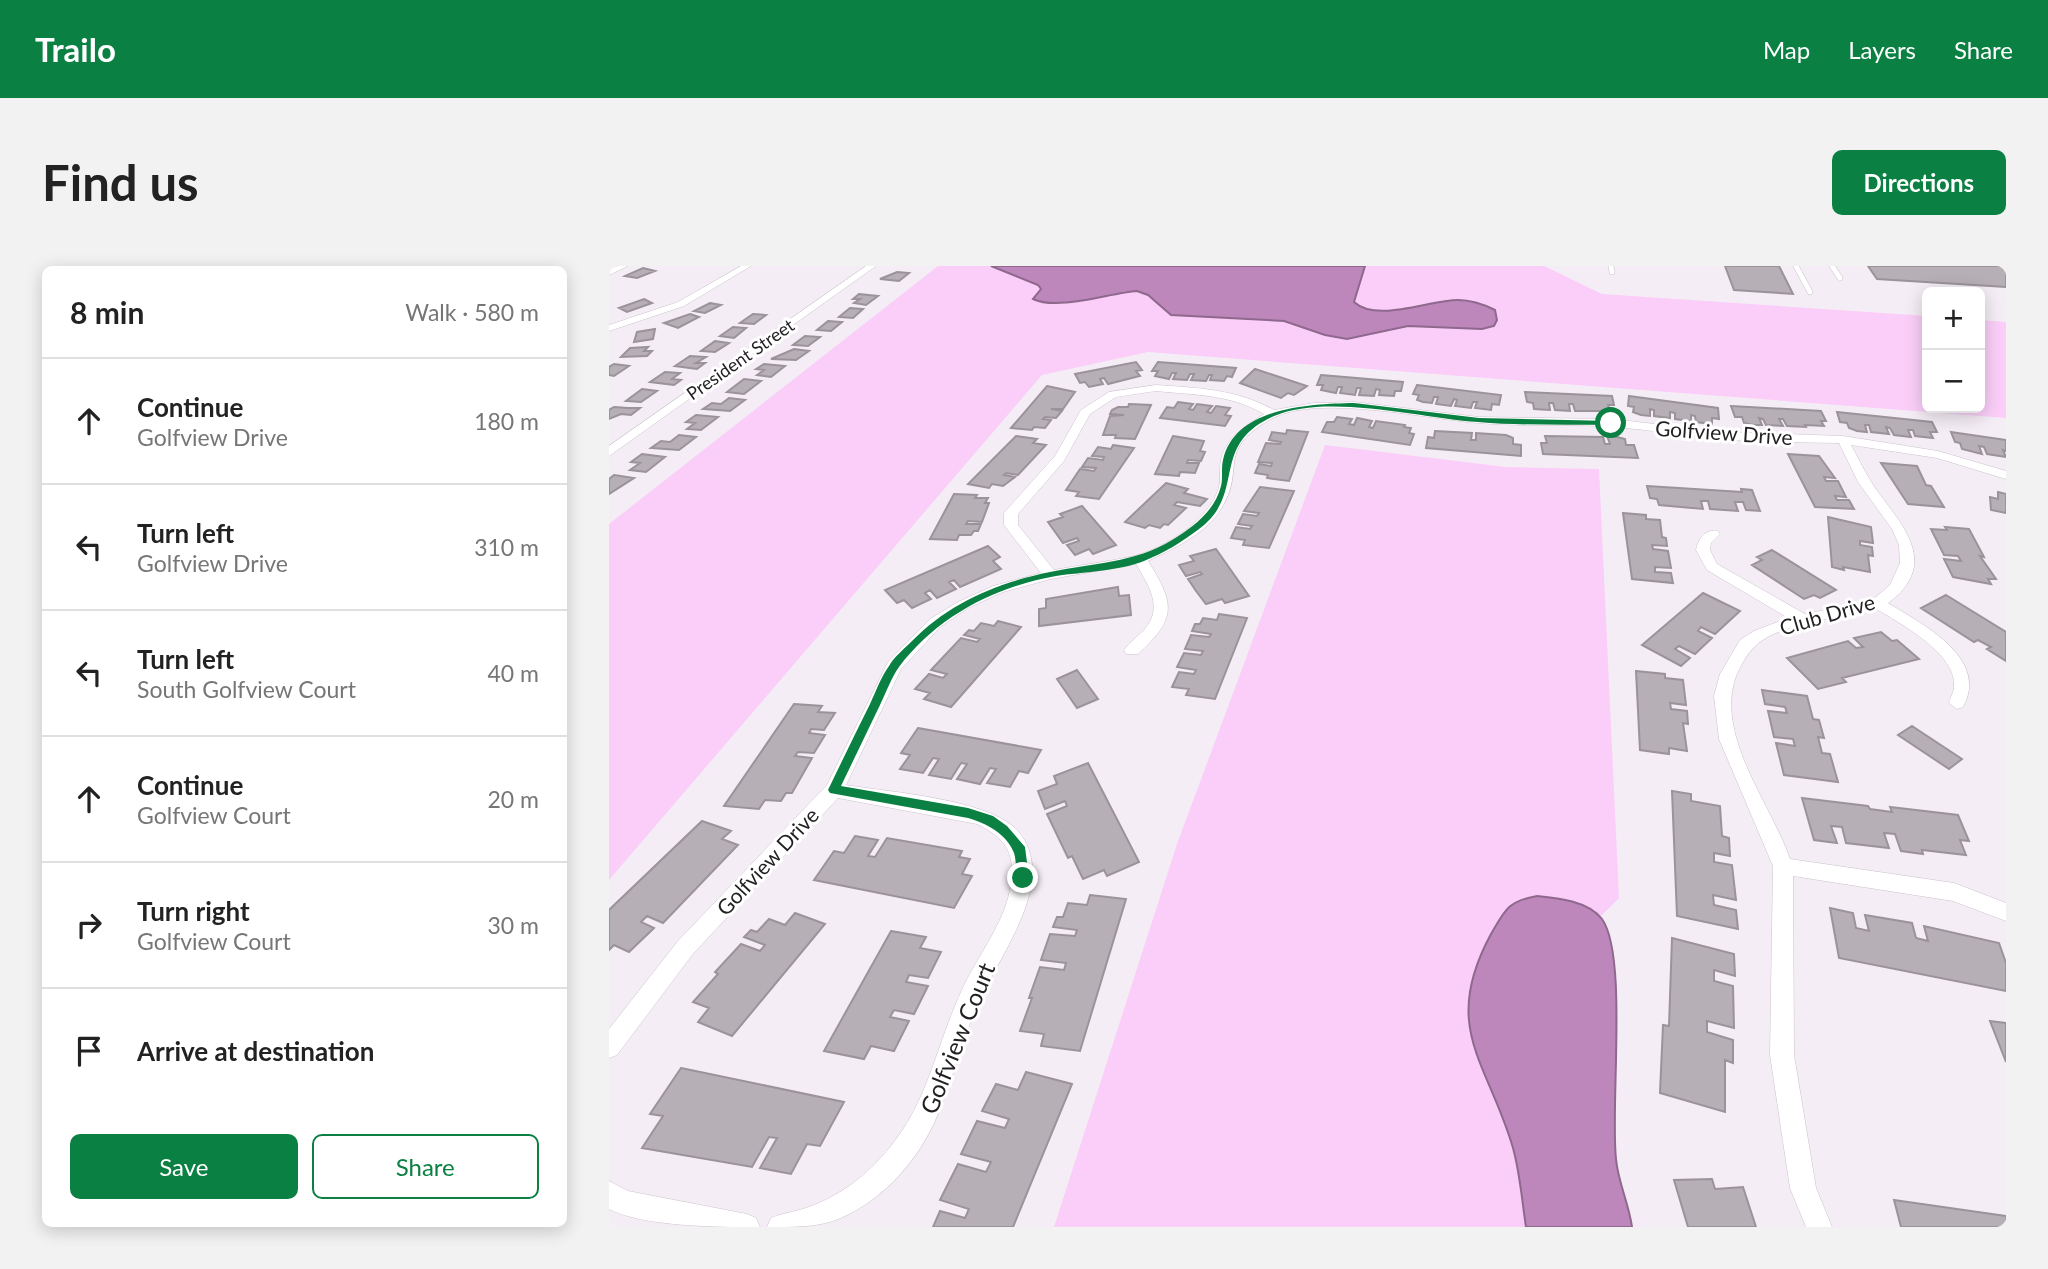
<!DOCTYPE html>
<html lang="en">
<head>
<meta charset="utf-8">
<style>
  :root { --surface:#fff; --page:#f2f2f2; --text:#222; --muted:#767676; --line:#e0e0e0; --accent:#0b8043 }
  body { margin:0; font-family:Lato,sans-serif; background:var(--page); color:var(--text) }
  .controls { position:absolute; right:21px; top:21px; display:grid; overflow:hidden; border-radius:10px; box-shadow:0 4px 18px #0003 }
  .controls button { width:63px; height:63px; display:grid; place-items:center; padding:0; border:0; border-bottom:2px solid var(--line); background:var(--surface); color:var(--text); font:35px sans-serif }
  .stop { position:absolute; width:21px; height:21px; margin:-16px; border:5px solid #0b8043; border-radius:50%; background:#fff }
  .stop.end { background:#0b8043; border-color:#fff; box-shadow:0 2px 7px #0008 }
  .list { margin:0; padding:0; list-style:none }
  h2 { display:flex; justify-content:space-between; align-items:center; height:91px; margin:0; padding:0 28px; font-size:30px }
  h2 small { font-size:23px; font-weight:400; color:var(--muted) }
  .list li { display:grid; grid-template-columns:46px 1fr auto; gap:21px; align-items:center; box-sizing:border-box; height:126px; padding:0 28px; border-top:2px solid var(--line) }
  .list b { display:block; font-size:26px; white-space:nowrap }
  .list p { margin:0; font-size:23px; white-space:nowrap; color:var(--muted) }
  .list em { font-size:23px; font-style:normal; color:var(--muted) }
  .actions { display:flex; gap:14px; padding:21px 28px }
  .actions a { flex:1; padding:16px 0; border:2px solid var(--accent); border-radius:10px; text-align:center; font-size:24px; color:var(--accent) }
  .actions .main { background:var(--accent); color:#fff }
  .icon { flex:none; width:38px; height:38px; fill:none; stroke:currentColor; stroke-width:2; stroke-linecap:round; stroke-linejoin:round }
  .map { position:relative; flex:none; width:1397px; height:961px; overflow:hidden; border-radius:10px }
  header { display:flex; align-items:center; gap:42px; box-sizing:border-box; height:98px; padding:0 35px; background:var(--accent); color:#fff }
  header strong { font-size:33px }
  nav { display:flex; gap:38px; margin-inline-start:auto; font-size:24px }
  .intro { display:flex; align-items:center; justify-content:space-between; box-sizing:border-box; height:168px; padding:0 42px }
  h1 { margin:0; font-size:49px }
  .button { padding:18px 32px; border-radius:10px; background:var(--accent); color:#fff; font-size:24px; font-weight:700 }
  main { display:flex; gap:42px; padding:0 42px }
  aside { flex:1; background:var(--surface); border-radius:10px; box-shadow:0 4px 18px #0003 }
  .map>svg:first-child { display:block }
  .green { fill:#facef8 }
  .water { fill:#bd87bb; stroke:#8e688d; stroke-width:2 }
  .building { fill:#b7afb6; stroke:#9b939a; stroke-width:2 }
  .lines { fill:none; stroke-linecap:round; stroke-linejoin:round }
  .lane-casing { stroke:#cbc3cb; stroke-width:6 }
  .street-casing { stroke:#cbc3cb; stroke-width:1 }
  .lane { stroke:#fff; stroke-width:5 }
  .street { fill:#fff; fill-rule:evenodd }
  .route { fill:#0b8043 }
  .labels { text-anchor:middle; dominant-baseline:central; stroke-width:6; stroke-linejoin:round; paint-order:stroke }
  .far-street-label { font-size:18px; fill:#211f21; stroke:#fff }
  .street-label { font-size:21px; fill:#211f21; stroke:#fff }
  .near-street-label { font-size:24px; fill:#211f21; stroke:#fff }
</style>
</head>
<body>
<header>
<strong>Trailo</strong>
<nav><a>Map</a><a>Layers</a><a>Share</a></nav>
</header>
<div class="intro"><h1>Find us</h1><a class="button">Directions</a></div>
<main>
<aside>
<h2>8 min<small>Walk · 580 m</small></h2>
<ul class="list">
<li><svg class="icon" aria-label="ahead" viewBox="0 0 24 24"><path d="M12 20V5M6 11l6-6 6 6"/></svg><div><b>Continue</b><p>Golfview Drive</p></div><em>180 m</em></li>
<li><svg class="icon" aria-label="left" viewBox="0 0 24 24"><path d="M17 20v-9H6M10 6l-5 5 5 5"/></svg><div><b>Turn left</b><p>Golfview Drive</p></div><em>310 m</em></li>
<li><svg class="icon" aria-label="left" viewBox="0 0 24 24"><path d="M17 20v-9H6M10 6l-5 5 5 5"/></svg><div><b>Turn left</b><p>South Golfview Court</p></div><em>40 m</em></li>
<li><svg class="icon" aria-label="ahead" viewBox="0 0 24 24"><path d="M12 20V5M6 11l6-6 6 6"/></svg><div><b>Continue</b><p>Golfview Court</p></div><em>20 m</em></li>
<li><svg class="icon" aria-label="right" viewBox="0 0 24 24"><path d="M7 20v-9h11M14 6l5 5-5 5"/></svg><div><b>Turn right</b><p>Golfview Court</p></div><em>30 m</em></li>
<li><svg class="icon" aria-label="arrive" viewBox="0 0 24 24"><path d="M6 21V4h12l-3 4 3 4H6"/></svg><div><b>Arrive at destination</b></div></li>
</ul>
<div class="actions"><a class="main">Save</a><a>Share</a></div>
</aside>
<div class="map">
<svg width="1397" height="961" viewBox="0 0 1397 961">
  <rect width="100%" height="100%" fill="#f5edf5"/>
  <!-- green -->
  <path class="green" d="M329,0H935L993,28L1318,50V142H1371V54L1397,56V152L539,86L433,109L0,614V258Z
    M716,179L897,201L990,203L1010,632L991,651L1001,668L1004,688L1007,895L1023,961H445L568,578Z"/>
  <!-- water -->
  <path class="water" d="M382,0H756L745,36C768,57 820,34 849,34C863,34 874,38 886,44L888,54L885,60L873,63L799,60L738,73L716,69L675,55L562,49L539,29L528,25C500,27 449,45 424,33L432,23L429,19Z
    M928,630C949,632 979,635 993,653C1019,690 1001,840 1007,893C1009,916 1020,938 1023,961H917C913,935 911,907 904,882C879,796 831,762 882,668C896,644 899,635 928,630Z"/>
  <!-- building -->
  <path class="building" d="M1116,0H1170L1184,28L1125,24Z
    M1259,0H1397V21L1268,13Z
    M34,2L46,5L28,12L16,10Z
    M288,6L300,7L290,15L271,13Z
    M250,28L269,30L257,39L245,37L251,33H244Z
    M35,33L43,37L18,46L10,42Z
    M101,37L112,39L96,47L85,45Z
    M241,42L254,43L244,52L230,51Z
    M81,48L90,51L69,62L55,57Z
    M144,48L157,49L145,58L131,57Z
    M219,55L233,56L222,65L208,64Z
    M124,61L137,62L125,72L111,70Z
    M46,63L44,73L25,76L28,66Z
    M196,70L211,71L199,80L184,79Z
    M106,75L120,77L106,86L92,85Z
    M39,81L35,85H43L38,90L12,91L21,82Z
    M185,83L200,85L187,94L162,93Z
    M81,90L97,91L87,97H96L88,103L66,100Z
    M527,96L533,104L527,105L531,110L499,118L495,112L491,113L494,118L480,121L476,116L471,117L466,108Z
    M549,96L627,102L623,111L618,110L615,115L601,114L603,109H600L597,115L582,114L585,108H581L578,114L564,113L567,107H563L560,113L546,110L549,105H543Z
    M5,98L20,100L5,110L0,109V101Z
    M155,98L176,100L162,111L148,109L155,104L147,103Z
    M646,103L698,120L685,129L679,127L672,132L631,117Z
    M56,106L71,107L63,113L72,114L65,119L41,116Z
    M712,109L794,116L792,125H786L785,130L770,129L771,124L767,123L765,130L750,129L752,122H748L746,129L731,127L733,121H729L727,127L712,124L714,119H708Z
    M135,113L152,115L135,128L118,126Z
    M808,119L892,129L890,139L883,138L882,144L866,142L868,136H864L862,142L846,140L848,134L845,133L842,140L827,138L829,131H825L823,137L814,136L808,134L810,129L804,128Z
    M438,120L466,126L454,143H442L453,145L447,152L436,151L434,153L442,154L436,162L425,161L423,164L402,162Z
    M33,123L48,125L32,136L17,135Z
    M916,126L1003,130L1005,139H999L1001,145H966L964,138H960L961,145L946,144L944,137H940L941,144L925,143L924,137L918,136Z
    M1020,130L1109,142L1110,153L1103,152V158L1087,156L1086,150L1082,149V155L1066,153V147L1061,146V152L1045,150V144L1041,143V150L1032,149L1024,146L1025,141L1019,140Z
    M120,132L136,134L121,145L94,143L103,137L112,138Z
    M569,136L584,138L580,143L584,144L588,138L603,140L598,146L602,147L607,140L621,142L616,149L622,150L616,160L551,152L558,141L565,142Z
    M520,138L542,139L526,173L506,172L507,169H494L501,150L515,149L501,148L503,144L509,141H519Z
    M1122,140L1212,145L1217,155H1212L1215,160L1196,159L1197,161L1178,160L1174,153H1170L1174,160L1157,159L1154,153L1150,152L1153,159H1144L1135,157L1133,151H1126Z
    M5,141L19,142H31L22,149L12,148L0,153V144Z
    M1228,146L1323,156L1328,166H1321L1324,172L1306,170L1304,164H1299L1302,171L1285,169L1281,162L1277,161L1280,168L1262,166L1260,159H1256L1258,166L1248,165L1240,162L1238,157L1231,156Z
    M87,149L109,151L92,164L78,163L86,157L77,156Z
    M728,151L743,153L740,158L745,159L748,152L763,155L760,161L764,162L767,155L796,159L795,161L802,162L800,167L805,168L801,179L713,166L718,156H725Z
    M678,164L699,166L680,215L658,212L659,209L646,207L650,198L662,200L663,197L649,196L657,177L671,178L672,176L660,174L663,166L677,168Z
    M826,165L863,167L862,174H867V167L897,169L904,172V178L912,179V190L817,182L819,171L825,172Z
    M1342,166L1397,174V185L1394,184L1397,191L1378,188L1375,181L1370,180L1373,188L1353,183L1351,177L1346,176Z
    M70,169L87,171L70,184L42,182L52,175L61,176Z
    M407,170L428,173L424,177L437,179L409,209L397,207L395,209L406,211L394,220L383,218L380,222L359,218Z
    M564,170L595,175L591,185L596,186L592,195L579,194L578,197H590L586,207L571,206L570,210L546,208Z
    M936,170L994,171L996,178H1001L998,170L1008,171L1016,173L1017,179H1025L1029,192L934,188L932,177H938Z
    M504,179L525,182L490,233L467,230L470,226L457,224L471,203L485,205L487,202L473,201L479,192L494,194L495,191L483,190L489,181L502,183Z
    M33,188L56,191L37,206L21,204L31,197L22,196Z
    M1179,188L1210,190L1226,212L1215,211L1217,215H1229L1237,231L1226,230L1228,234H1240L1245,243L1206,241Z
    M1272,197L1308,200L1317,219L1322,220L1335,241L1299,238Z
    M5,209L25,212L0,228V213Z
    M557,217L579,223L575,227L598,233L591,240L568,236L565,239L577,242L559,259L555,258L551,262L540,259L536,262L516,256Z
    M1038,220L1133,226L1132,223L1143,224L1151,245L1137,244L1134,236H1126L1129,245L1101,243L1099,235H1092L1094,243L1050,239L1048,233L1041,232Z
    M651,221L685,225L660,282L634,279L636,274L622,272L627,261L641,263L643,260L629,258L634,248L648,250L650,247L635,245Z
    M1389,226L1397,228V247L1382,244L1381,231L1389,233Z
    M345,228L368,229L366,232H379L376,237H380L373,256L359,255L357,258H372L369,265H365L362,269H350L348,274L321,273Z
    M473,240L507,279L484,288L480,283L466,289L458,279L470,275L468,272L454,277L439,256L454,251L451,248Z
    M1014,247L1037,249V253L1051,254L1053,271L1057,272L1058,280L1043,279L1044,283L1059,285L1062,302L1046,301V306L1062,307L1064,317L1023,313Z
    M1219,251L1262,261L1264,277L1251,275V279L1263,281L1264,290L1259,289L1261,306L1234,301L1235,304L1223,301Z
    M1336,261L1360,263L1375,291L1371,290L1387,313H1379L1382,318L1344,311L1335,293L1352,295L1349,290L1335,289L1322,263L1338,264Z
    M379,280L391,291L384,295L392,303L351,321L345,314L340,316L347,323L328,332L321,324L316,327L322,333L303,342L295,334L288,337L276,324Z
    M607,283L640,330L616,337L613,333L597,338L587,325L579,313L593,308L591,306L577,310L570,299L585,295L581,290Z
    M1163,284L1227,324L1211,332L1205,329L1195,333L1143,299L1153,294L1148,291Z
    M509,321L510,330L520,329L522,349L430,360V343L437,342V333Z
    M1094,327L1131,345L1106,368L1092,361L1089,365L1103,372L1086,388L1070,380L1066,383L1081,392L1072,400L1033,379Z
    M1337,329L1397,366V395L1378,383L1382,381L1369,374L1365,376L1312,342Z
    M610,348L638,352L606,433L577,429L580,423L563,421L570,406L585,408L587,404L568,401L575,387L592,389L594,385L576,383L582,369L600,371L602,368L583,365L586,358H591L594,352L608,354Z
    M389,355L412,361L342,441L315,433L321,427L306,423L320,408L334,412L338,408L322,404L352,372L368,376L371,373L355,369L360,364L365,365L372,357L385,360Z
    M1272,366L1283,375L1288,374L1310,393L1233,412L1237,416L1209,423L1178,392L1239,375L1247,382L1254,381L1245,372Z
    M468,404L489,433L468,442L448,413Z
    M1027,405L1056,408V412L1074,414L1077,439L1061,437L1062,443L1078,445L1079,458L1074,457L1078,485L1060,482V488L1031,484Z
    M1153,424L1198,430L1204,453L1210,454L1215,472L1209,471L1213,487L1221,488L1229,516L1175,509L1167,477L1186,480L1184,473L1165,471L1159,445L1178,447L1176,441L1156,438Z
    M185,438L213,440L209,446L226,447L215,464L202,463L200,467L216,469L205,487L189,486L186,490L203,492L183,527H177L172,535L156,534L150,543L115,540Z
    M1303,460L1353,493L1340,503L1289,469Z
    M309,462L432,484L419,507L410,505L401,521L378,517L387,503L381,502L371,518L348,513L358,498L352,497L342,513L320,509L330,493L324,492L314,507L291,503L301,489L292,487Z
    M479,497L530,596L498,610L495,604L474,613L463,590L459,592L438,548L458,540L456,535L436,543L429,525L448,518L445,510Z
    M1063,525L1082,528V535L1111,540L1113,570L1120,572L1121,590L1105,587V596L1123,599L1127,634L1104,629L1105,639L1127,644L1129,663L1068,650Z
    M1193,532L1259,540L1261,543L1283,546L1281,541L1349,549L1360,575L1351,574L1357,589L1313,584L1314,588L1292,585L1286,568L1275,567L1280,582L1237,577L1233,561L1222,560L1228,577L1205,574Z
    M93,555L122,565L113,573L129,579L54,657L38,650L32,656L45,662L20,686L5,679L0,684V644Z
    M246,570L269,574L259,590L266,591L278,572L353,585L350,591L361,593L353,608L363,610L345,642L205,614L225,585L235,587Z
    M481,629L517,633L471,785L432,780L435,768L411,765L423,732H420L431,701L455,704L457,697L432,694L441,668L466,670L468,664L444,661L448,651H454L459,637L478,639Z
    M1221,642L1244,647L1247,662L1260,665L1256,649L1303,657L1307,672L1319,675L1315,660L1390,677L1397,697V725L1230,692Z
    M186,647L216,658L123,770L89,756L100,742L84,736L109,708L106,706L132,678L151,685L156,679L135,671L142,664L148,666L160,653L176,659Z
    M282,665L317,671L311,682L332,686L319,712L300,709L297,716L319,720L305,748L285,744L281,751L300,755L285,785L262,780L255,793L215,785Z
    M1063,672L1125,688L1126,710L1105,704V715L1124,720L1125,762L1098,755V766L1124,774V797L1116,794V846L1051,827L1054,759L1060,760Z
    M1381,755L1397,757V796Z
    M72,802L235,836L211,880L198,878L182,908L151,902L168,872L160,871L143,901L33,882L54,850L41,848Z
    M417,806L463,818L404,961H324L331,945L356,952L360,943L331,934L349,898L377,906L382,896L352,888L368,855L396,862L400,853L373,845L387,818L409,824Z
    M1103,913L1106,923L1134,921L1147,961H1079L1065,914Z
    M1285,934L1397,950V961H1292Z"/>
  <g class="lines">
    <defs>
      <path id="lane" d="M1002,0L1003,6
        M1187,0L1201,26
        M1223,0L1231,12"/>
      <path id="street" d="M7,0H19L0,9V3Z
        M132,0H142L75,40L0,65V59L69,36Z
        M257,0H267L0,190V180Z
        M547,119C589,122 627,123 665,144L705,137L745,136L870,151L1002,153L1115,166L1234,170L1329,185L1397,205V213L1328,192L1242,179C1250,194 1257,208 1266,222C1293,259 1332,298 1279,337C1313,358 1381,392 1354,441L1348,443L1340,437C1341,432 1345,426 1345,421C1349,388 1290,357 1266,342C1235,352 1202,353 1172,365C1153,372 1142,381 1133,398C1097,459 1161,535 1181,593L1345,617L1397,637V655L1344,635L1184,610L1185,789L1207,922L1223,961H1197L1181,922L1161,789L1164,600L1110,473L1105,430L1111,408L1131,374L1145,365L1179,352L1098,304L1087,284C1089,273 1097,262 1109,265L1111,268L1102,277L1101,284L1108,298L1196,348L1246,338L1267,331L1281,319L1291,297L1290,279L1283,263L1249,216L1230,177C1191,176 1151,177 1113,173C1076,170 1039,163 1002,161C958,157 913,161 869,157C818,153 709,128 664,152C605,184 638,202 612,243C597,268 565,282 539,295C566,338 568,352 529,388H517L515,384C521,376 528,371 535,364C555,342 540,320 527,298L442,313L394,326L359,342L331,361L292,403L237,519C279,526 381,533 409,565C452,615 386,695 367,742C337,815 334,877 267,931C226,961 207,961 158,961L162,952C173,947 186,946 197,942C224,933 249,916 268,896C319,843 323,790 352,726C369,687 403,650 403,605C403,580 390,569 368,558L229,532L83,689L8,789L0,792V763L69,675L218,519L279,396L321,353L349,336L384,320L432,307L395,259V247L446,190L472,144L500,126ZM547,125C586,129 621,128 655,148C637,160 617,171 612,194C610,202 612,212 610,221C601,254 556,282 525,290C498,296 471,299 445,304L409,259V248L455,195L481,148L507,131Z
        M0,915L19,925L138,948L147,952L151,961C110,961 35,961 0,943Z"/>
    </defs>
    <!-- lane casing -->
    <use href="#lane" class="lane-casing"/>
    <!-- street casing -->
    <use href="#street" class="street-casing"/>
    <!-- lane -->
    <use href="#lane" class="lane"/>
    <!-- street -->
    <use href="#street" class="street"/>
  </g>
  <!-- route -->
  <path class="route" d="M745,137L870,152L1002,155L1006,157L1002,159C958,158 913,160 869,156C812,152 718,127 665,150C599,179 639,227 590,263C573,276 555,287 535,295C511,305 473,306 447,310C385,321 328,351 290,401C282,412 277,427 271,439C258,466 245,493 232,520L359,542L384,550L398,560L416,581L420,612L418,616H409C406,607 408,596 405,587C398,568 377,557 359,552L221,527L219,524C233,495 247,466 261,438C267,425 272,411 280,400C285,391 294,384 302,376C340,337 387,317 441,306C483,297 526,297 563,274C584,261 606,245 612,220C614,212 612,202 614,194C626,140 703,138 745,137Z"/>
  <g class="labels">
    <!-- far-street labels -->
    <g class="far-street-label">
      <text transform="translate(131 93) rotate(-35)">President Street</text>
    </g>
    <!-- street labels -->
    <g class="street-label">
      <text transform="translate(1115 166) rotate(4)">Golfview Drive</text>
      <text transform="translate(1218 348) rotate(-16)">Club Drive</text>
      <text transform="translate(158 595) rotate(-47)">Golfview Drive</text>
    </g>
    <!-- near-street labels -->
    <g class="near-street-label">
      <text transform="translate(348 772) rotate(-68)">Golfview Court</text>
    </g>
  </g>
</svg>
<div class="controls">
<button>+</button>
<button>−</button>
</div>
<div class="stop" style="left:1002px;top:157px"></div>
<div class="stop end" style="left:414px;top:612px"></div>
</div>
</main>
</body>
</html>
